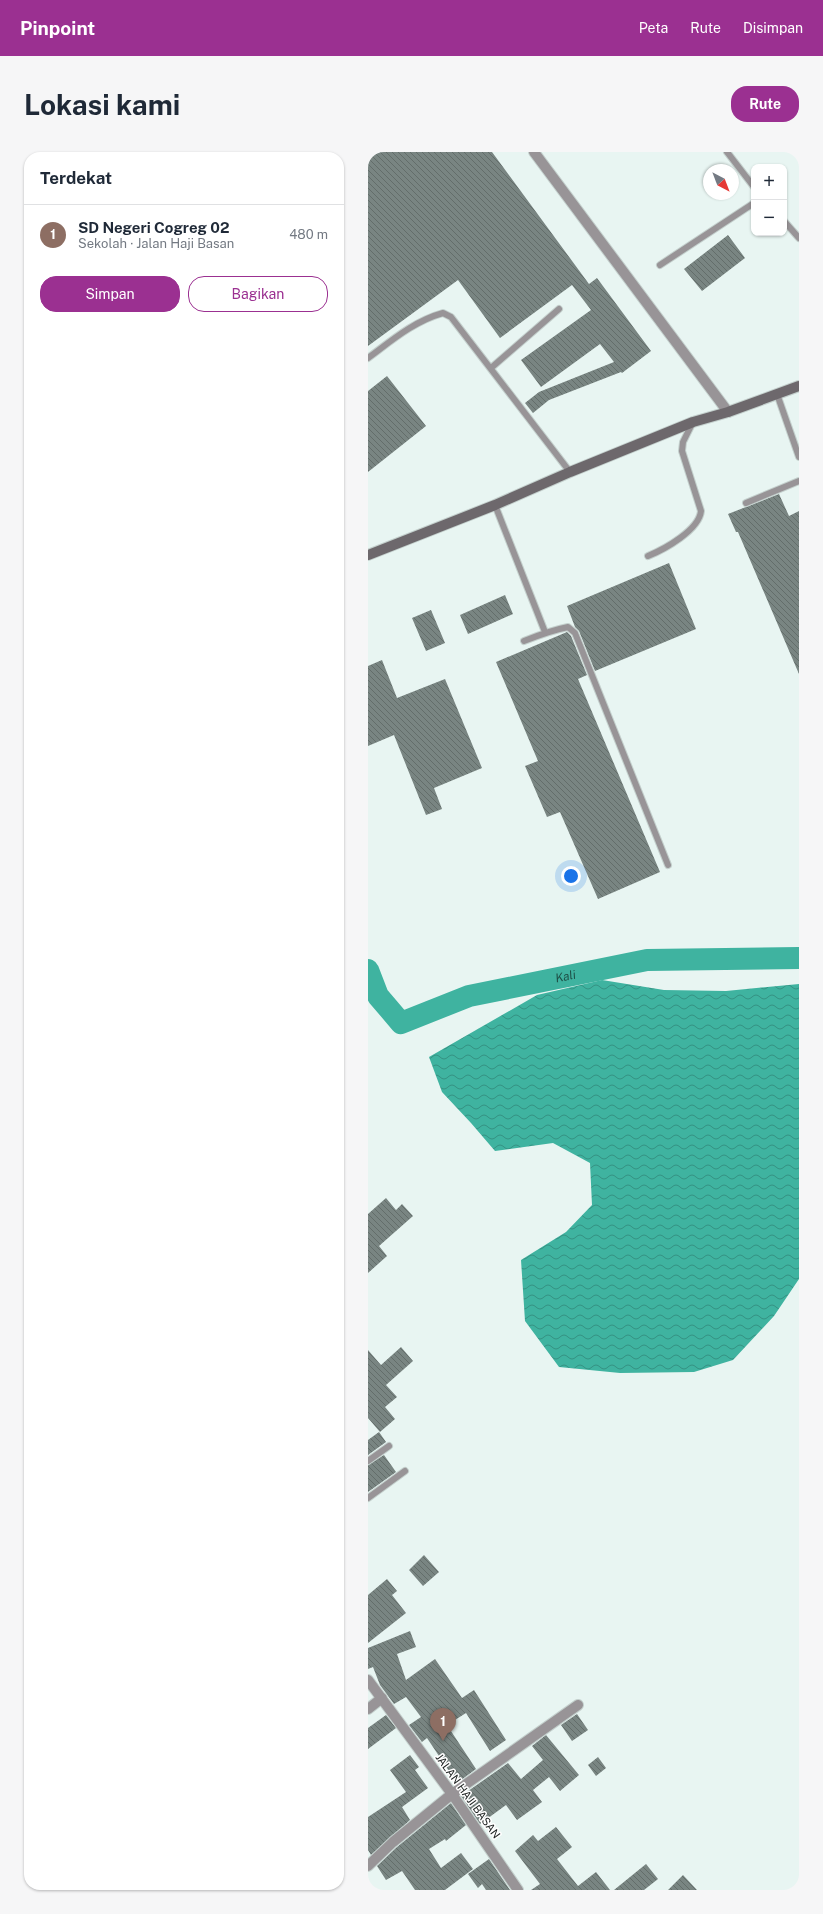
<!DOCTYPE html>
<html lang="id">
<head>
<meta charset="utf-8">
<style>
  :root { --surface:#fff; --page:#f6f6f7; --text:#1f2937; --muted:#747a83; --line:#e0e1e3; --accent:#9b3091 }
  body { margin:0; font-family:"Public Sans",sans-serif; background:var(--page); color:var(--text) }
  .controls { position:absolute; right:12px; top:12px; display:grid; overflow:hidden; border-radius:8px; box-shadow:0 1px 3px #0004 }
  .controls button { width:36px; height:36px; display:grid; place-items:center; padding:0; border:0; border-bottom:1px solid var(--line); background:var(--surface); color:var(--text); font:20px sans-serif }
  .compass { position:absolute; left:335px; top:12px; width:36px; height:36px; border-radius:50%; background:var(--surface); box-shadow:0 1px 3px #0004; rotate:138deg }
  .you { position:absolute; left:203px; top:724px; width:14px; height:14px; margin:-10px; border:3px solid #fff; border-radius:50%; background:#1a73e8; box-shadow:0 0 0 6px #1a73e833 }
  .badge { display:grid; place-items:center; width:26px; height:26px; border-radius:50%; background:var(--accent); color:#fff; font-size:13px; font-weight:700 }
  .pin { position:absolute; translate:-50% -33px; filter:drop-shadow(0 1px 2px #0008) }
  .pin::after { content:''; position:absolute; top:21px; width:14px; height:12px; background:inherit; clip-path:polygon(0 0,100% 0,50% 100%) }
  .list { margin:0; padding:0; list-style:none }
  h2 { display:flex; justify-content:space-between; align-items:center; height:52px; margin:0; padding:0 16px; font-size:17px }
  h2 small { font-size:13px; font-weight:400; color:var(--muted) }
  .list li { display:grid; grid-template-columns:26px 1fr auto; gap:12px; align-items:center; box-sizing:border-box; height:60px; padding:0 16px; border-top:1px solid var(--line) }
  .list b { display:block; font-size:15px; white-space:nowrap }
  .list p { margin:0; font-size:13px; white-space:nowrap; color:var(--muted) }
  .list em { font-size:13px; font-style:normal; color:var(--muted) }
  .actions { display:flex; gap:8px; padding:12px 16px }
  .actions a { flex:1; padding:9px 0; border:1px solid var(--accent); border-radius:16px; text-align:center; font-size:14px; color:var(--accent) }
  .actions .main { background:var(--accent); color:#fff }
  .map { position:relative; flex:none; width:431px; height:1738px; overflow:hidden; border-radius:16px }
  header { display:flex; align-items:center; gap:24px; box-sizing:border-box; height:56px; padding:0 20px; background:var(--accent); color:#fff }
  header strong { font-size:19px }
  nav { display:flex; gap:22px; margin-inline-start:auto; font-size:14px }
  .intro { display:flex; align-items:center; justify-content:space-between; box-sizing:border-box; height:96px; padding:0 24px }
  h1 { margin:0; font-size:28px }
  .button { padding:10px 18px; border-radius:16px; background:var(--accent); color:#fff; font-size:14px; font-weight:700 }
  main { display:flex; gap:24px; padding:0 24px }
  aside { flex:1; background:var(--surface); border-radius:16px; box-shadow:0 1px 3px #0004 }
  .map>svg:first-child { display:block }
  .water { fill:url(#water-waves) }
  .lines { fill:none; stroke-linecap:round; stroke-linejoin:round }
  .river { stroke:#3fb3a0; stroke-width:22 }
  .building { fill:url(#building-back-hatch) }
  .lane-casing { stroke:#c4d0cd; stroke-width:8 }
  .street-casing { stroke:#c4d0cd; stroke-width:12 }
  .secondary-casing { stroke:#c4d0cd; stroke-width:12 }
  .lane { stroke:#989497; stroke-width:6 }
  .street { stroke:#989497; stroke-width:10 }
  .secondary { stroke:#6d686c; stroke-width:10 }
  .labels { text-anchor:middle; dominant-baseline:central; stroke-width:3; stroke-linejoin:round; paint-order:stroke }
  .street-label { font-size:11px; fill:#202524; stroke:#fff }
  .water-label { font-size:12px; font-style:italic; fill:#1e4f46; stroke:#fff }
</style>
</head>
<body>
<header>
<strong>Pinpoint</strong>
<nav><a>Peta</a><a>Rute</a><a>Disimpan</a></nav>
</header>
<div class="intro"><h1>Lokasi kami</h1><a class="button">Rute</a></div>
<main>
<aside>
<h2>Terdekat<small></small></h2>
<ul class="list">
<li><span class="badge" style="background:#8d6e63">1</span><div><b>SD Negeri Cogreg 02</b><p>Sekolah · Jalan Haji Basan</p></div><em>480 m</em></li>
</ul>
<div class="actions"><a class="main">Simpan</a><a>Bagikan</a></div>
</aside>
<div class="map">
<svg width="431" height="1738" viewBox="0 0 431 1738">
  <defs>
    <pattern id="water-waves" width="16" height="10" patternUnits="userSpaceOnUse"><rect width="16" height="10" fill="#3fb3a0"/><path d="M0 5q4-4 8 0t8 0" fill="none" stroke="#349182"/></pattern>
    <pattern id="building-back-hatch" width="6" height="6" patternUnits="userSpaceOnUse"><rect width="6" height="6" fill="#798582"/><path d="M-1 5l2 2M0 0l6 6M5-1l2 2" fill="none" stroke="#636d6a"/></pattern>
  </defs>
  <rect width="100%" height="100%" fill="#e8f5f2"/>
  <!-- water -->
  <path class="water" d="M234,828L296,838L358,839L431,832V1127L406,1164L365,1208L326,1220L252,1221L191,1215L157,1169L153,1108L198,1080L224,1053L222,1011L185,991L127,999L103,971L74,940L61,905L169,843Z"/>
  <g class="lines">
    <!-- river -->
    <path class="river" id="s1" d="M0,818L10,844L33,871L101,844L279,808L431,806"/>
  </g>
  <!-- building -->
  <path class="building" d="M0,0H124L221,132L229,126L283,199L254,221L253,220L181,248L165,261L157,251L171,240L246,210L232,192L173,235L153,208L223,158L204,133L132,186L90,128L0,194Z
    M360,83L377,106L334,139L316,117Z
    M19,224L58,274L0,320V239Z
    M411,342L421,364L431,359V522L370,380H368L360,362Z
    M301,411L328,477L227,519L211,479L207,475L199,454Z
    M137,443L145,462L100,482L92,463Z
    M63,458L77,491L58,499L44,466Z
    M199,480L203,484L219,523L210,527L292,720L230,747L192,660L179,665L157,614L170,609L128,510Z
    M14,508L29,546L77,527L114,616L66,636L74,657L58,663L26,583L0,594V514Z
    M18,1046L28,1058L34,1052L45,1064L11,1094L19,1104L0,1121V1062Z
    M33,1195L45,1209L18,1233L29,1245L17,1255L27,1267L12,1280L0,1266V1198L13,1213Z
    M11,1280L18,1290L0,1303V1288Z
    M16,1303L28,1320L0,1340V1313Z
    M56,1403L71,1420L55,1434L41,1418Z
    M19,1427L29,1439L24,1443L38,1461L0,1491V1443Z
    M42,1479L48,1495L29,1502L38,1528L67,1507L94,1546L106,1538L138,1588L122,1599L98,1561L79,1573L108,1617L89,1631L59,1586L54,1590L41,1573L53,1565L38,1545L26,1552L12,1533L5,1515L0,1517V1496Z
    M209,1562L220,1578L204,1589L193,1573Z
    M18,1563L28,1576L0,1597V1576Z
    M178,1583L211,1623L192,1639L181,1625L165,1638L174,1650L149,1668L138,1653L112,1672L93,1644L140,1611L153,1627L175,1608L164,1594Z
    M42,1603L51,1615L47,1618L60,1636L34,1655L42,1668L3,1703L0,1698V1665L38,1640L22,1618Z
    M230,1605L238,1616L228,1624L220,1613Z
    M83,1651L98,1673L78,1689L77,1687L61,1697L73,1716L93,1701L105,1717L77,1738H47L34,1719L18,1728L9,1714L29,1695Z
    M188,1675L204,1695L189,1707L210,1734L228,1720L242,1738H163L172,1732L147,1699L165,1683L170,1689Z
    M121,1707L142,1738H118L114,1732L110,1736L100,1722Z
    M278,1712L290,1727L276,1738H246Z
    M315,1723L329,1738H300Z"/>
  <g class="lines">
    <defs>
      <path id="lane" d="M359,0L386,35
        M416,69L431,86
        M292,113L386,51
        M0,206C23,189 46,169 75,161L83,165L202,320
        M123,216L191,157
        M409,242L431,305
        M378,351L431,329
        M127,353L177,480
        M280,404C297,397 331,378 333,359L314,299L315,290L325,270
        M156,489C171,483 185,478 200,475L207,481L300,713
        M0,1309L21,1294
        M0,1346L37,1319"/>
      <path id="street" d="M166,0L360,260
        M0,1528L84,1642L150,1738
        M0,1557L14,1546
        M0,1714L25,1690L84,1642L210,1553"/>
      <path id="secondary" d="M0,403L127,353L202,320L325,270L360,260L431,234"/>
    </defs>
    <!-- lane casing -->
    <use href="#lane" class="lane-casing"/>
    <!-- street casing -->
    <use href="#street" class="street-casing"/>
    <!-- secondary casing -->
    <use href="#secondary" class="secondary-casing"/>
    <!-- lane -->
    <use href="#lane" class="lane"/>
    <!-- street -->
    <use href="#street" class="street"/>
    <!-- secondary -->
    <use href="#secondary" class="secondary"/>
  </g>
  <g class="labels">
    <!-- street labels -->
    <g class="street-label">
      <text transform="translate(100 1644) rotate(54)">JALAN HAJI BASAN</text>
    </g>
    <!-- water labels -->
    <g class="water-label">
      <text stroke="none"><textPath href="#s1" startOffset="235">Kali</textPath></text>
    </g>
  </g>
</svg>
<div class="controls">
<button>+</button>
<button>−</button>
</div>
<svg class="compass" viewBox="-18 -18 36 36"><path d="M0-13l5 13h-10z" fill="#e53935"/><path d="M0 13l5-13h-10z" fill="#747a83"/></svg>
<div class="you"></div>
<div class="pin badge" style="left:75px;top:1589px;background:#8d6e63">1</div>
</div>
</main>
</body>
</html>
